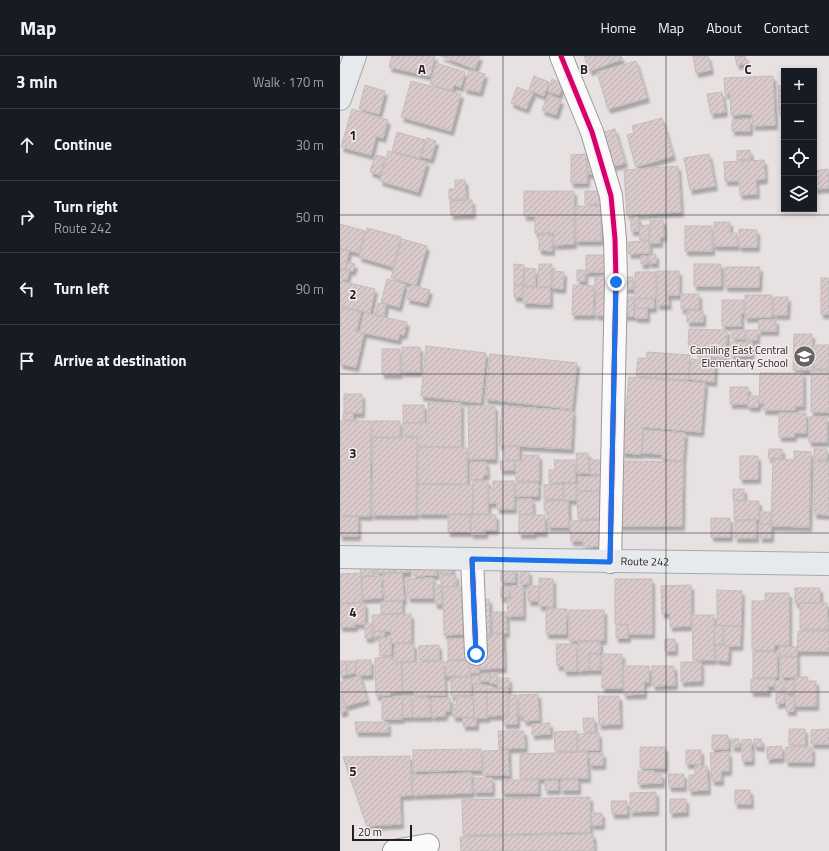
<!DOCTYPE html>
<html lang="en">
<head>
<meta charset="utf-8">
<style>
  :root { --surface:#171b24; --page:#20242c; --text:#f1f3f6; --muted:#9ea1a6; --line:#363941 }
  body { margin:0; font-family:"Titillium Web",sans-serif; background:var(--page); color:var(--text) }
  .controls { position:absolute; right:12px; top:12px; display:grid; overflow:hidden; border-radius:0px; box-shadow:0 2px 6px #0003 }
  .controls button { width:36px; height:36px; display:grid; place-items:center; padding:0; border:0; border-bottom:1px solid var(--line); background:var(--surface); color:var(--text); font:20px sans-serif }
  .scale { position:absolute; left:12px; bottom:10px; width:60px; box-sizing:border-box; padding-left:4px; border:2px solid #221f1f; border-top:0; font-size:11px; line-height:14px; white-space:nowrap; color:#221f1f; -webkit-text-stroke:3px #f7eced; paint-order:stroke }
  .stop { position:absolute; width:12px; height:12px; margin:-9px; border:3px solid #1a73e8; border-radius:50%; background:#fff }
  .stop.end { background:#1a73e8; border-color:#fff; box-shadow:0 1px 4px #0008 }
  .list { margin:0; padding:0; list-style:none }
  h2 { display:flex; justify-content:space-between; align-items:center; height:52px; margin:0; padding:0 16px; font-size:17px }
  h2 small { font-size:13px; font-weight:400; color:var(--muted) }
  .list li { display:grid; grid-template-columns:26px 1fr auto; gap:12px; align-items:center; box-sizing:border-box; height:72px; padding:0 16px; border-top:1px solid var(--line) }
  .list b { display:block; font-size:15px; white-space:nowrap }
  .list p { margin:0; font-size:13px; white-space:nowrap; color:var(--muted) }
  .list em { font-size:13px; font-style:normal; color:var(--muted) }
  .icon { flex:none; width:22px; height:22px; fill:none; stroke:currentColor; stroke-width:2; stroke-linecap:round; stroke-linejoin:round }
  .map { position:relative; flex:none; width:489px; height:795px; overflow:hidden }
  header { display:flex; align-items:center; gap:24px; box-sizing:border-box; height:56px; padding:0 20px; background:var(--surface); border-bottom:1px solid var(--line) }
  header strong { font-size:19px }
  nav { display:flex; gap:22px; margin-inline-start:auto; font-size:14px }
  main { display:flex }
  aside { flex:1; background:var(--surface) }
  .map>svg:first-child { display:block }
  .building { fill:url(#building-hatch); stroke:#c2bdbd; filter:url(#shadow) }
  .lines { fill:none; stroke-linecap:round; stroke-linejoin:round }
  .minor-casing { stroke:#9d9999; stroke-width:24 }
  .major-casing { stroke:#a4abb0; stroke-width:24 }
  .minor { stroke:#fbfafb; stroke-width:22 }
  .major { stroke:#e6eaed; stroke-width:22 }
  .cycleway-casing { stroke:#f7eced; stroke-width:8 }
  .cycleway { stroke:#d6006c; stroke-width:5 }
  .route { stroke:#1a73e8; stroke-width:5 }
  .grid { fill:none; stroke:#221f1f; stroke-width:1; stroke-opacity:0.55 }
  .labels { text-anchor:middle; dominant-baseline:central; stroke-width:3; stroke-linejoin:round; paint-order:stroke }
  .poi-label { font-size:11px; fill:#221f1f; stroke:#f7eced; text-anchor:end }
  .street-label { font-size:11px; fill:#221f1f; stroke:#f7eced }
  .grid-label { font-size:13px; text-anchor:middle; font-weight:bold; fill:#221f1f; stroke:#f7eced; stroke-width:3; stroke-linejoin:round; paint-order:stroke }
</style>
</head>
<body>
<header>
<strong>Map</strong>
<nav><a>Home</a><a>Map</a><a>About</a><a>Contact</a></nav>
</header>
<main>
<aside>
<h2>3 min<small>Walk · 170 m</small></h2>
<ul class="list">
<li><svg class="icon" aria-label="ahead" viewBox="0 0 24 24"><path d="M12 20V5M6 11l6-6 6 6"/></svg><div><b>Continue</b></div><em>30 m</em></li>
<li><svg class="icon" aria-label="right" viewBox="0 0 24 24"><path d="M7 20v-9h11M14 6l5 5-5 5"/></svg><div><b>Turn right</b><p>Route 242</p></div><em>50 m</em></li>
<li><svg class="icon" aria-label="left" viewBox="0 0 24 24"><path d="M17 20v-9H6M10 6l-5 5 5 5"/></svg><div><b>Turn left</b></div><em>90 m</em></li>
<li><svg class="icon" aria-label="arrive" viewBox="0 0 24 24"><path d="M6 21V4h12l-3 4 3 4H6"/></svg><div><b>Arrive at destination</b></div></li>
</ul>
</aside>
<div class="map">
<svg width="489" height="795" viewBox="0 0 489 795">
  <defs>
    <pattern id="building-hatch" width="6" height="6" patternUnits="userSpaceOnUse"><rect width="6" height="6" fill="#dacacc"/><path d="M-1 1l2-2M0 6l6-6M5 7l2-2" fill="none" stroke="#bbadaf"/></pattern>
    <filter id="shadow"><feDropShadow dx="2.5" dy="4.5" stdDeviation="1" flood-color="#0004"/></filter>
  </defs>
  <rect width="100%" height="100%" fill="#e7e1e2"/>
  <!-- building -->
  <path class="building" d="M52,0H95L90,20L49,11Z
    M101,0H140L135,13Z
    M244,0H281L282,3L250,15Z
    M353,0H368L371,14L356,17Z
    M395,0H405L407,7L397,9Z
    M296,5L307,42L268,53L257,16Z
    M96,7L125,16L121,31L114,29L112,35L90,28Z
    M129,14L145,18L140,36L124,33Z
    M194,20L209,26L204,40L189,34Z
    M433,20L435,69L413,70L412,58L391,59L390,38H385L384,22Z
    M212,23L223,28L219,39L208,35Z
    M71,25L121,38L111,75L61,61Z
    M25,29L45,35L39,58L19,53Z
    M444,29V57H439L438,30Z
    M177,31L193,37L186,53L171,47Z
    M382,36L385,56L371,58L367,38Z
    M208,39L221,44L216,59L202,54Z
    M12,53L48,64L43,82L36,80L31,99L1,91Z
    M322,62L333,100L296,111L287,79L294,77L292,70Z
    M410,63V75H392V64Z
    M275,73L285,107L268,112L258,78Z
    M57,76L85,84L80,102L52,95Z
    M87,82L96,85L91,103L81,101Z
    M410,94L411,103L397,104V95Z
    M48,95L87,106L78,136L40,125Z
    M247,98V127H231V99Z
    M369,98L375,130L350,134L344,102Z
    M35,99L45,101L40,119L30,116Z
    M258,101V118H248L247,102Z
    M424,104L425,123L416,124L417,138L400,139L399,125H385L384,106Z
    M338,110L341,156L287,159L284,114Z
    M488,113L489,132L475,133L474,115Z
    M115,124H125L126,143H109V133H115Z
    M184,135H234V188L214,189V177H195V160H184Z
    M245,135H266V148H245Z
    M132,144L133,158L111,159L110,145Z
    M236,150H261V185H236Z
    M298,161L299,175H291V162Z
    M310,164H323L324,181H320V187H310Z
    M374,166H390V177H397V190H374Z
    M0,168L25,175L19,197L0,192Z
    M309,169V184H300L299,170Z
    M345,170H372V195H345Z
    M27,172L61,181L53,211L19,201Z
    M399,173L417,174V191H399Z
    M199,179H212V195L199,194Z
    M62,183L87,190L76,229L51,222Z
    M309,185L310,197L289,198L288,186Z
    M0,193L9,195L5,213L0,212Z
    M316,198V207H309V199Z
    M246,199H273V216H246Z
    M301,200H307V208H301Z
    M8,206L15,208L13,215L6,214Z
    M174,208L184,209L183,229H174Z
    M199,208H212L211,231H198Z
    M354,208H381V230H354Z
    M385,211H420L419,231H385Z
    M185,212L196,213L195,230H184Z
    M0,213L9,215L7,224L0,222Z
    M237,214H245V225H237Z
    M213,215L224,216L223,233L212,232Z
    M317,215H339V239H328L329,249H317Z
    M295,216H316V242H295Z
    M264,220V227H268V238H255V221Z
    M281,221H293V233H281Z
    M481,222H489V258H481Z
    M47,223L65,228L59,251L41,246Z
    M0,225L35,233L30,257L0,250Z
    M71,229L90,234L86,247L67,243Z
    M174,229L183,230L182,241H174Z
    M233,229L254,230L253,259H232Z
    M183,231L210,232V248L183,247Z
    M256,238H268L267,260L255,259Z
    M341,238H359V253H341Z
    M405,239H432V261L405,262Z
    M282,241H294V260H282Z
    M434,241H448L447,259H434Z
    M295,243H314V252H295Z
    M382,244H404V257H401V270H382Z
    M38,247L46,248L44,260L35,259Z
    M0,252L21,256L16,276L24,277L16,311L0,308Z
    M295,252H307V262H295Z
    M347,255H363V266H347Z
    M24,257L67,266L64,279L60,278L58,284L20,276Z
    M419,264H436V275H418Z
    M349,273L387,274L386,302L358,301V289H348Z
    M392,274H405V283H392Z
    M406,274H417V284H406Z
    M454,278H472V314H453Z
    M391,286H412L411,300H391Z
    M474,289H489V313H474Z
    M86,290L146,297L141,347L81,340Z
    M62,291H80V316H62Z
    M42,293H60V318H42Z
    M307,296L350,299L348,324L296,320L298,302H306Z
    M150,298L237,307L232,353L145,343Z
    M351,303L375,306L374,326L349,323Z
    M471,315H489V356H471Z
    M420,317H463V350H455V354H423L424,347H419Z
    M289,321L365,327L361,376L303,371L301,398L282,397Z
    M390,331H408V348H390Z
    M4,338H22V357H4Z
    M409,340H418V351H408Z
    M88,347H121V391L78,390V380H63V367H88Z
    M63,349H84V366L63,367Z
    M128,350H155V403H129Z
    M162,350L233,355L231,393L159,389Z
    M3,357H13V364H3Z
    M439,357H466V377H454V381H439Z
    M469,361H487V386H469Z
    M0,365H31L30,460L0,459Z
    M32,365H60V381H32Z
    M304,374L345,377L343,405L321,403L322,398L302,397Z
    M33,382H77L76,459H32Z
    M78,391L127,392V428L78,427Z
    M164,391H179V404H165Z
    M429,393H442V402H428Z
    M474,393H487V404H474Z
    M454,395L471,396L469,471L431,470L433,403L454,404Z
    M236,397H248L249,417H237Z
    M182,399H199V425H176L175,405H182Z
    M400,400H418V423H400Z
    M214,404H235V426L209,427V414H215Z
    M250,404H268V418H250Z
    M160,405H175L174,414H161Z
    M279,405L343,406L342,470H279Z
    M131,406H146L147,419H143V423L131,424Z
    M474,406H489V459L474,458Z
    M266,420L267,434L238,435V421Z
    M133,425H148V458H133Z
    M153,425H174V453H157V447H148L149,433H153Z
    M175,427H198V440H176Z
    M223,428V443H204V429Z
    M224,428H236V444H224Z
    M78,429H133L132,458H78Z
    M393,433H404V444H393Z
    M260,435V445H268V462L238,463L237,436Z
    M179,443H192L193,458H179Z
    M204,445H228L229,471H208L207,454H204Z
    M394,445H419V463L394,464Z
    M420,456H431V468H420Z
    M108,459H130V476H108Z
    M131,459H156V474H145V478H131Z
    M179,459H205V476H194V478H179Z
    M0,461H18V480H0Z
    M371,462H390V481H371Z
    M264,464L265,490L243,491V485H231L230,465Z
    M416,464V482H395V465Z
    M420,468H431V482H420Z
    M35,508H53V516L36,517Z
    M55,509H68L69,516L56,517Z
    M96,509L97,519L74,520L73,510Z
    M112,509V517L100,518V510Z
    M32,510L33,519L21,520L20,511Z
    M161,512H175V526H161Z
    M180,515H189V528H180Z
    M21,517L22,546L0,547V518Z
    M62,517L64,544L45,545L43,518Z
    M101,519H116V530L101,531Z
    M41,520L42,542L23,543L22,521Z
    M93,522V542H68L67,523Z
    M199,522L213,523V551L199,550Z
    M275,523H312V578H289L288,568H275Z
    M94,529H101L102,548H95Z
    M351,529V570L330,571V557L322,558L321,530Z
    M171,530H183V560H168L167,543H171Z
    M188,530H199L198,545H188Z
    M103,531H121L123,578L104,579Z
    M161,531H169V541L161,542Z
    M455,532H480V547H455Z
    M377,534L402,535L401,570L377,569Z
    M425,537H449V589H434V594H412V545H425Z
    M149,543L150,579H140L139,544Z
    M62,545V557L41,558V546Z
    M25,547V568H15V571H0V548Z
    M460,547H487L488,573H460Z
    M206,553H227L226,578H206Z
    M229,554H264V584L229,585Z
    M152,556H166L167,577H153Z
    M71,558V586L51,587V575H33L32,559Z
    M352,559H374V604H353Z
    M25,568H32V582H25Z
    M276,569H288V582H276Z
    M375,570H383V588H374Z
    M384,570L401,571L400,590H383Z
    M44,575V580H34V576Z
    M458,575H489V595H457Z
    M152,578H163L164,612L140,613L139,581H152Z
    M39,582H51V599L40,600Z
    M108,583H130L131,603L108,604Z
    M325,583H335V595H325Z
    M238,586H260V597H249V614L238,615Z
    M55,588H74V605L55,606Z
    M216,588H236L237,615H224V610H217Z
    M99,589V604H79V590Z
    M376,590H389L388,605L376,604Z
    M439,591H457V600H439Z
    M413,596H437V621L413,622Z
    M262,598H282V632H262Z
    M249,599H260V614H250Z
    M52,601L53,607H61L62,635L50,636V639L36,640L35,602Z
    M441,601H457V621H441Z
    M16,604H31V619H16Z
    M0,605H6V619H0Z
    M7,605H15L16,617L7,618Z
    M104,605L105,639L74,640V635H63L62,607Z
    M106,605H129L130,620H106Z
    M341,606H361V625L341,626Z
    M130,608H139V617H130Z
    M283,610H309V626H304V638L284,639Z
    M312,610H334L335,629L313,630Z
    M150,617H157V628L150,627Z
    M140,618H150V625H140Z
    M20,620L27,644L6,650L0,630V626Z
    M132,620H140V628H132Z
    M131,621V639L111,640V622Z
    M455,621H468L467,625H476V650H455Z
    M158,622H169V632H158Z
    M411,623H435V630H428V636H411Z
    M454,624V637H445V625Z
    M435,625H443V635H435Z
    M134,628L146,629L147,662H134Z
    M168,632V659L147,660V633Z
    M0,636L6,655L0,657Z
    M436,637H444V647L436,648Z
    M198,638L199,664L184,665L183,660H179V639Z
    M169,639H177V668H164L163,660H169Z
    M258,640H279L280,668L259,669Z
    M445,640H454V655H446Z
    M62,641V663H42V642Z
    M63,641H72V661H63Z
    M116,641H133L134,661H113V649L117,648Z
    M73,642H90V661H73Z
    M91,642H110V655H105V660L92,661Z
    M123,662L136,663V670H123Z
    M243,662H254L255,676H244Z
    M15,666H48V676H16Z
    M210,667V678L192,679V668Z
    M449,673H465V689H449Z
    M489,673V688H471V674Z
    M158,675H184L185,692L159,693Z
    M237,675V695H215L214,676Z
    M259,677V694L238,695V678Z
    M372,679H388V693H372Z
    M392,683H399V691H392Z
    M411,683L412,705H402V684Z
    M414,683H421L422,691L414,690Z
    M442,690V702L427,703V691Z
    M300,691H325V712H300Z
    M446,691H472V706H446Z
    M141,693L142,714L73,715V694Z
    M168,694L169,719H143V695Z
    M346,694H361V708H346Z
    M247,696L248,722L180,723V698Z
    M389,696V715H381V725H372L370,697Z
    M249,697H263V709H250Z
    M70,700L72,739L60,740L61,768L27,770L3,701Z
    M355,710H367L368,734L349,735V719H355Z
    M298,715H314V718H322V727L298,728Z
    M131,717L132,737L73,739V719Z
    M328,718H344V731H329Z
    M134,722H152V736H134Z
    M162,724H198V737H162Z
    M218,724V734H205V725Z
    M221,724H238V734H221Z
    M395,734H410L411,748H395Z
    M316,736V755L290,756V737Z
    M250,741V776L123,779L122,744Z
    M330,743H346V756L330,757Z
    M271,745H287V758H272Z
    M251,757H262V769H252Z
    M253,778L254,795H121L120,781Z"/>
  <g class="lines">
    <defs>
      <path id="minor" d="M221,0L252,76L271,140L275,183L276,226L270,506
        M132,503L136,598
        M54,795L88,789"/>
      <g id="major">
        <path d="M0,43L15,0"/>
        <path id="s1" d="M0,501L489,508"/>
      </g>
    </defs>
    <!-- minor casing -->
    <use href="#minor" class="minor-casing"/>
    <!-- major casing -->
    <use href="#major" class="major-casing"/>
    <!-- minor -->
    <use href="#minor" class="minor"/>
    <!-- major -->
    <use href="#major" class="major"/>
    <defs>
      <path id="cycleway" d="M221,0L252,76L271,140L275,183L276,226L270,506
        M132,503L136,598"/>
    </defs>
    <!-- cycleway casing -->
    <use href="#cycleway" class="cycleway-casing"/>
    <!-- cycleway -->
    <use href="#cycleway" class="cycleway"/>
  </g>
  <g class="lines">
    <!-- route -->
    <path class="route" d="M136,598L132,503L270,506L276,226"/>
  </g>
  <!-- grid -->
  <path class="grid" d="M163,0V795M326,0V795M0,159H489M0,318H489M0,477H489M0,636H489"/>
  <!-- icons -->
  <defs>
    <symbol id="school-disc" viewBox="-11 -11 22 22"><circle r="9.5" fill="#676363" stroke="#f7eced"/><path d="M0-5L7-2L0 1L-7-2ZM-4 1L0 2.5L4 1V4Q0 6-4 4Z" fill="#fff"/></symbol>
  </defs>
  <g fill-rule="evenodd">
    <use href="#school-disc" x="452" y="288" width="25" height="25"/>
  </g>
  <g class="labels">
    <!-- poi labels -->
    <g class="poi-label">
      <text x="448" y="294">Camiling East Central<tspan x="448" dy="13">Elementary School</tspan></text>
    </g>
    <!-- street labels -->
    <g class="street-label">
      <text stroke="none"><textPath href="#s1" startOffset="305">Route 242</textPath></text>
    </g>
  </g>
  <g class="grid-label">
    <text x="82" y="18">A</text>
    <text x="244" y="18">B</text>
    <text x="408" y="18">C</text>
    <text x="13" y="84">1</text>
    <text x="13" y="243">2</text>
    <text x="13" y="402">3</text>
    <text x="13" y="561">4</text>
    <text x="13" y="720">5</text>
  </g>
</svg>
<div class="controls">
<button>+</button>
<button>−</button>
<button><svg class="icon" aria-label="locate" viewBox="0 0 24 24"><circle cx="12" cy="12" r="6"/><path d="M12 2v4M12 18v4M2 12h4M18 12h4"/></svg></button>
<button><svg class="icon" aria-label="layers" viewBox="0 0 24 24"><path d="M12 4l9 5-9 5-9-5zM3 14l9 5 9-5"/></svg></button>
</div>
<div class="scale">20 m</div>
<div class="stop" style="left:136px;top:598px"></div>
<div class="stop end" style="left:276px;top:226px"></div>
</div>
</main>
</body>
</html>
